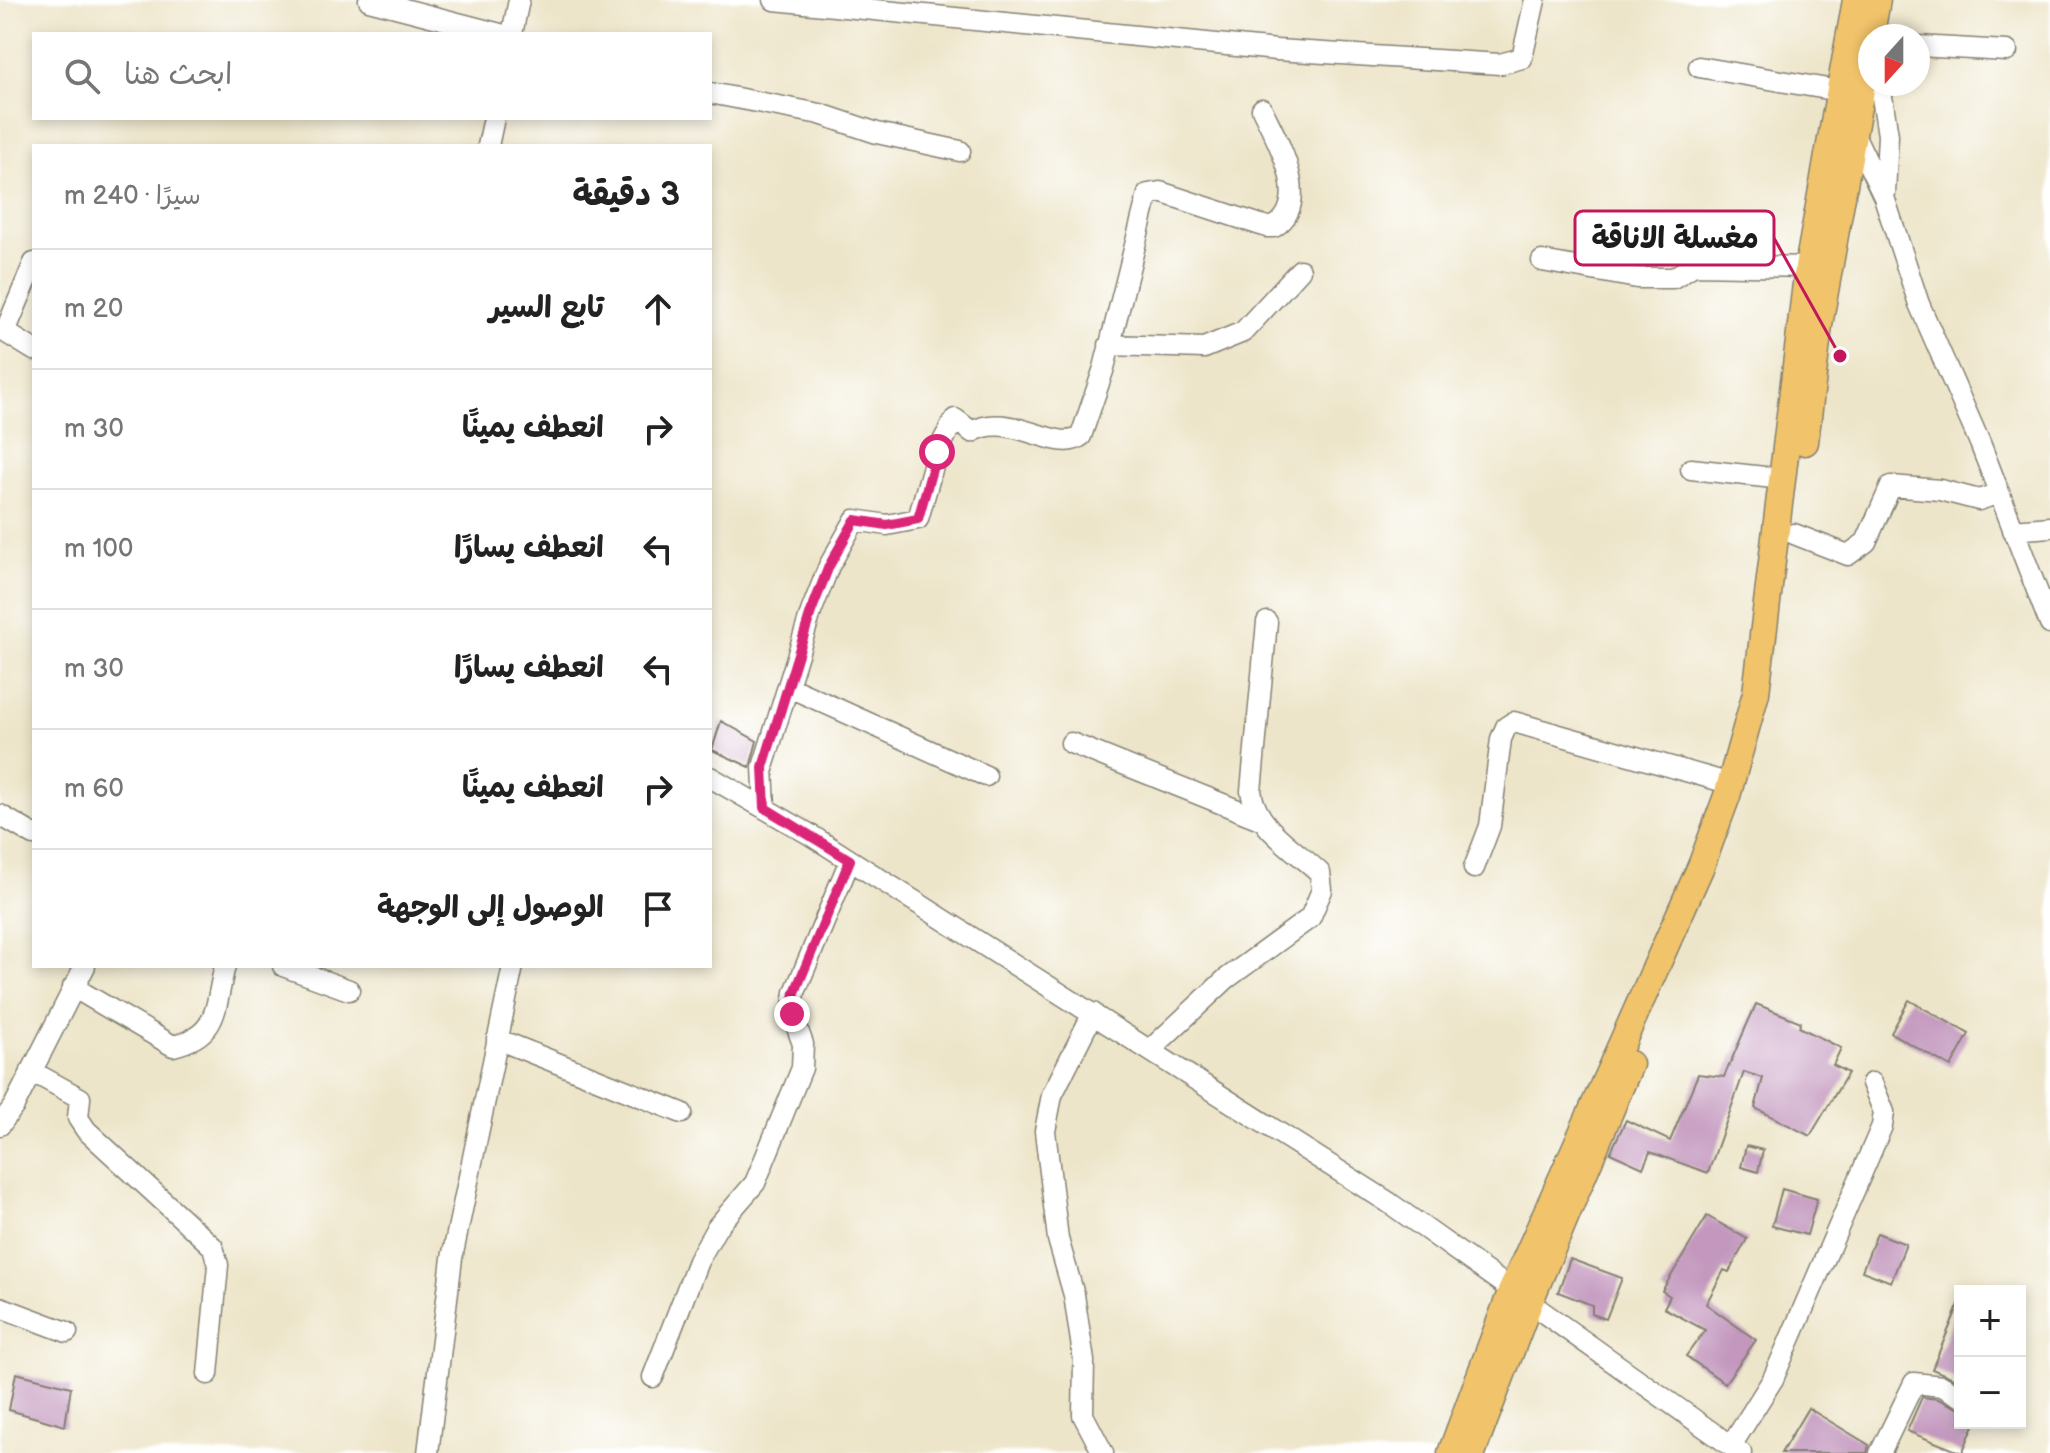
<!DOCTYPE html>
<html lang="ar">
<head>
<meta charset="utf-8">
<style>
  :root { --surface:#fff; --page:#f6f6f6; --text:#222; --muted:#767676; --line:#e0e0e0 }
  body { margin:0; font-family:"Balsamiq Sans","Playpen Sans Arabic",sans-serif; background:var(--page); color:var(--text); direction:rtl }
  .controls { position:absolute; right:24px; bottom:24px; display:grid; overflow:hidden; border-radius:0px; box-shadow:0 4px 12px #0003 }
  .controls button { width:72px; height:72px; display:grid; place-items:center; padding:0; border:0; border-bottom:2px solid var(--line); background:var(--surface); color:var(--text); font:40px sans-serif }
  .compass { position:absolute; left:1858px; top:24px; width:72px; height:72px; border-radius:50%; background:var(--surface); box-shadow:0 4px 12px #0003; rotate:201deg }
  .stop { position:absolute; width:24px; height:24px; margin:-18px; border:6px solid #db2777; border-radius:50%; background:#fff }
  .stop.end { background:#db2777; border-color:#fff; box-shadow:0 2px 8px #0008 }
  .list { margin:0; padding:0; list-style:none }
  h2 { display:flex; justify-content:space-between; align-items:center; height:104px; margin:0; padding:0 32px; font-size:34px }
  h2 small { font-size:26px; font-weight:400; color:var(--muted) }
  .list li { display:grid; grid-template-columns:52px 1fr auto; gap:24px; align-items:center; box-sizing:border-box; height:120px; padding:0 32px; border-top:2px solid var(--line) }
  .list b { display:block; font-size:30px; white-space:nowrap }
  .list em { font-size:26px; font-style:normal; color:var(--muted) }
  .icon { flex:none; width:44px; height:44px; fill:none; stroke:currentColor; stroke-width:2; stroke-linecap:round; stroke-linejoin:round }
  .map { position:relative; flex:none; width:2050px; height:1453px; overflow:hidden; direction:ltr }
  .search { position:absolute; background:var(--surface); box-shadow:0 4px 12px #0003; left:32px; top:32px; width:680px; height:88px; display:flex; align-items:center; gap:20px; box-sizing:border-box; padding:0 28px; border-radius:0px; color:var(--muted); font-size:30px }
  .panel { position:absolute; background:var(--surface); box-shadow:0 4px 12px #0003; left:32px; top:144px; width:680px; height:824px; border-radius:0px; direction:rtl }
  .map>svg:first-child { display:block }
  .building { fill:#c397be }
  .lines { fill:none; stroke-linecap:round; stroke-linejoin:round }
  .minor-casing { stroke:#848072; stroke-width:23 }
  .major-casing { stroke:#848072; stroke-width:29 }
  .minor { stroke:#fff; stroke-width:20 }
  .major { stroke:#f1c36a; stroke-width:26 }
  .route { stroke:#db2777; stroke-width:10 }
  .leader { fill:none; stroke:#c2185b; stroke-width:3 }
  .callout-dot { fill:#c2185b; stroke:#fff; stroke-width:3 }
  .callout { fill:#fff; stroke:#c2185b; stroke-width:3 }
  .callout-label { font-size:30px; text-anchor:middle; font-weight:bold; fill:#1c1c1c }
</style>
</head>
<body>
<div class="map">
<svg width="2050" height="1453" viewBox="0 0 2050 1453">
  <rect width="100%" height="100%" fill="#fff"/>
  <filter id="ink" filterUnits="userSpaceOnUse"><feTurbulence type="fractalNoise" baseFrequency=".0125" numOctaves="2"/><feDisplacementMap in="SourceGraphic" scale="16" xChannelSelector="R" yChannelSelector="G"/><feConvolveMatrix kernelMatrix="1 2 1 2 8 2 1 2 1" color-interpolation-filters="sRGB"/></filter>
  <filter id="wash" filterUnits="userSpaceOnUse"><feTurbulence type="fractalNoise" baseFrequency=".006" numOctaves="4" result="noise"/><feDisplacementMap in="SourceGraphic" scale="32" xChannelSelector="R" yChannelSelector="G"/><feGaussianBlur stdDeviation="1.8" result="paint"/><feColorMatrix in="noise" values="0 0 0 0 0 0 0 0 0 0 0 0 0 0 0 0 0 1.4 0 .05"/><feComposite in="paint" operator="in"/></filter>
  <g filter="url(#wash)">
    <rect width="100%" height="100%" fill="#ede5c9"/>
    <g id="blocks">
      <!-- building -->
      <path class="building" d="M721,721L757,741L750,767L712,750Z
        M1909,1000L1969,1034L1951,1067L1891,1033Z
        M1756,1004L1801,1022L1799,1027L1841,1048L1833,1065L1848,1073L1810,1136L1755,1108L1763,1078L1744,1072L1708,1173L1650,1152L1643,1168L1610,1153L1626,1120L1670,1141L1698,1074L1724,1077Z
        M1746,1146L1763,1150L1758,1172L1741,1167Z
        M1782,1189L1817,1199L1807,1235L1772,1226Z
        M1707,1216L1747,1239L1729,1272L1724,1270L1706,1304L1756,1340L1725,1383L1686,1356L1705,1330L1664,1308L1670,1296L1662,1291Z
        M1877,1233L1906,1244L1891,1282L1862,1271Z
        M1570,1259L1622,1278L1606,1319L1592,1314V1305L1558,1292Z
        M1960,1302V1381L1932,1369Z
        M16,1373L71,1387L65,1426L9,1410Z
        M1922,1397L1938,1399L1960,1409V1423H1975L1962,1453L1907,1431Z
        M1808,1408L1869,1445L1867,1453H1781Z"/>
    </g>
  </g>
  <g filter="url(#ink)">
    <use href="#blocks" fill-opacity="0" stroke="#848072" stroke-width="2"/>
    <g class="lines">
      <defs>
        <path id="minor" d="M369,0L500,34
          M774,0L1277,50L1500,64L1522,58L1535,0
          M512,34L519,0
          M1918,46L2007,51
          M1699,67L1839,91
          M1880,84L1888,135L1885,193
          M710,93L820,114L877,133L960,151
          M1852,130L1884,197L1919,304L1980,443L2050,624
          M488,146L494,118
          M1542,261L1637,278H1673L1694,265L1808,267
          M0,329L34,350
          M5,332L34,263
          M1109,345L1204,348L1243,332L1300,270
          M1691,469L1783,479
          M2013,530L2050,527
          M1794,534L1848,555L1866,542L1891,486L1940,490L1979,500L1999,493
          M789,687L986,776
          M1071,743L1260,819
          M710,777L809,834L1388,1202L1741,1453
          M765,808L763,767L811,612L829,566L855,520L887,525L918,519L937,452L955,419L972,432C1009,409 1057,455 1081,436L1104,368L1148,194L1160,192L1267,227H1274C1314,202 1276,139 1262,109
          M0,815L34,835
          M1474,868L1490,826L1501,739L1506,727L1514,722L1731,784
          M283,966L349,990
          M73,987L173,1046C220,1035 214,1008 225,966
          M1093,1013L1052,1095L1045,1131L1058,1239L1074,1295L1084,1361L1083,1415L1103,1453
          M497,1039L682,1113
          M1150,1050L1226,979L1310,918L1322,890L1320,873C1294,848 1256,829 1251,791L1267,622
          M31,1071L80,1098L78,1118L86,1130L213,1247L218,1265L208,1374
          M0,1125L14,1106L85,966
          M0,1307L67,1332
          M653,1377L698,1261L717,1227L755,1183L802,1068L803,1044L792,1014L795,992L850,860
          M1731,1446L1773,1379L1882,1126L1884,1112L1872,1083
          M428,1453L452,1258L513,966
          M1880,1453L1914,1383L1942,1386L1960,1396"/>
        <path id="major" d="M1805,442L1819,325L1877,0
          M1451,1453L1511,1292L1701,866L1727,796L1756,693L1808,267L1856,0
          M1472,1453L1529,1303L1630,1064"/>
      </defs>
      <!-- minor casing -->
      <use href="#minor" class="minor-casing"/>
      <!-- major casing -->
      <use href="#major" class="major-casing"/>
      <!-- minor -->
      <use href="#minor" class="minor"/>
      <!-- major -->
      <use href="#major" class="major"/>
    </g>
  </g>
  <g class="lines" filter="url(#ink)">
    <!-- route -->
    <path class="route" d="M792,1014L795,992L850,860L765,808L763,767L811,612L829,566L855,520L887,525L918,519L937,452"/>
  </g>
  <!-- callouts -->
  <path class="leader" d="M1840 356L1774 238"/>
  <circle class="callout-dot" cx="1840" cy="356" r="8"/>
  <rect class="callout" x="1575" y="211" width="199" height="54" rx="8"/>
  <g class="callout-label">
    <text x="1675" y="248">مغسلة الاناقة</text>
  </g>
</svg>
<div class="controls">
<button>+</button>
<button>−</button>
</div>
<svg class="compass" viewBox="-18 -18 36 36"><path d="M0-13l5 13h-10z" fill="#e53935"/><path d="M0 13l5-13h-10z" fill="#767676"/></svg>
<div class="stop" style="left:937px;top:452px"></div>
<div class="stop end" style="left:792px;top:1014px"></div>
<div class="search"><svg class="icon" aria-label="search" viewBox="0 0 24 24"><circle cx="10" cy="10" r="6"/><path d="M15 15l6 6"/></svg>ابحث هنا</div>
<section class="panel">
<h2>3 دقيقة<small>سيرًا · 240 m</small></h2>
<ul class="list">
<li><svg class="icon" aria-label="ahead" viewBox="0 0 24 24"><path d="M12 20V5M6 11l6-6 6 6"/></svg><div><b>تابع السير</b></div><em>20 m</em></li>
<li><svg class="icon" aria-label="right" viewBox="0 0 24 24"><path d="M7 20v-9h11M14 6l5 5-5 5"/></svg><div><b>انعطف يمينًا</b></div><em>30 m</em></li>
<li><svg class="icon" aria-label="left" viewBox="0 0 24 24"><path d="M17 20v-9H6M10 6l-5 5 5 5"/></svg><div><b>انعطف يسارًا</b></div><em>100 m</em></li>
<li><svg class="icon" aria-label="left" viewBox="0 0 24 24"><path d="M17 20v-9H6M10 6l-5 5 5 5"/></svg><div><b>انعطف يسارًا</b></div><em>30 m</em></li>
<li><svg class="icon" aria-label="right" viewBox="0 0 24 24"><path d="M7 20v-9h11M14 6l5 5-5 5"/></svg><div><b>انعطف يمينًا</b></div><em>60 m</em></li>
<li><svg class="icon" aria-label="arrive" viewBox="0 0 24 24"><path d="M6 21V4h12l-3 4 3 4H6"/></svg><div><b>الوصول إلى الوجهة</b></div></li>
</ul>
</section>
</div>
</body>
</html>
